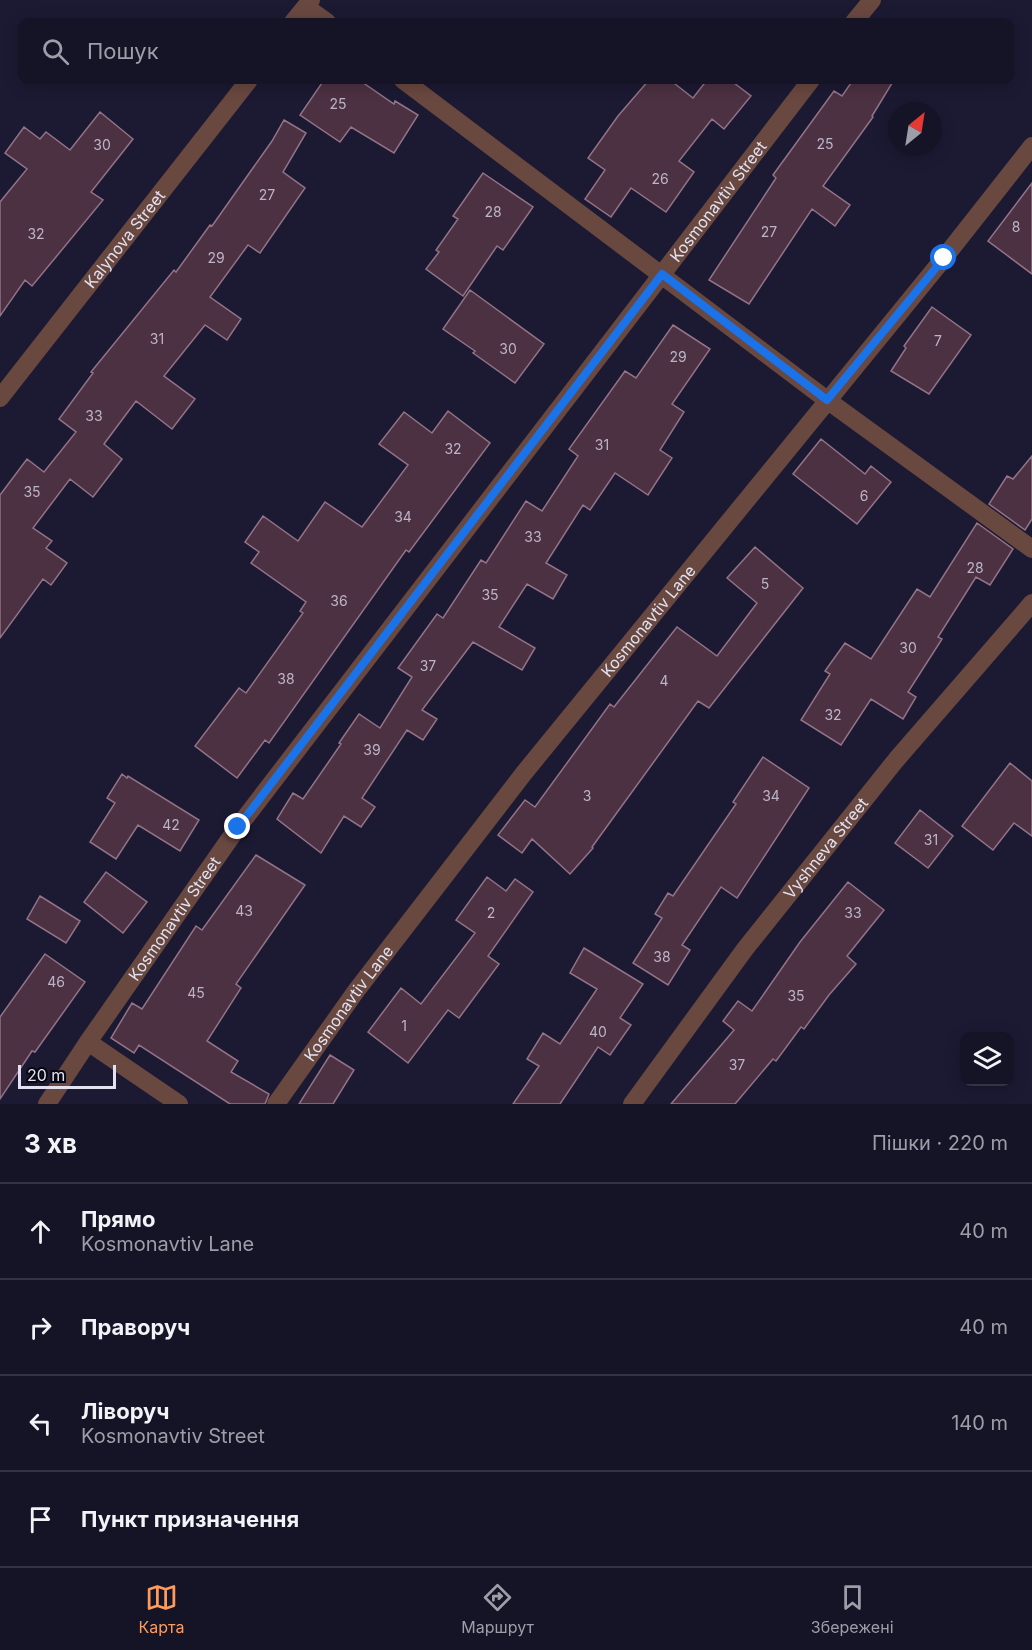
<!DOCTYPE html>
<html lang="uk">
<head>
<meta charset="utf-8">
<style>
  :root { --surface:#151326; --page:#1e1c2e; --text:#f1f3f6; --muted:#9d9ea7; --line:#343243; --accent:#ff9b5a }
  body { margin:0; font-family:Inter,sans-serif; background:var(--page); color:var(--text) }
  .controls { position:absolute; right:18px; bottom:18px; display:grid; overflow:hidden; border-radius:12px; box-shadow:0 3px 15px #0003 }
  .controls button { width:54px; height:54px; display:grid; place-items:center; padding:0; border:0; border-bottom:2px solid var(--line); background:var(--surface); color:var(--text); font:30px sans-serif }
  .compass { position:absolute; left:888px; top:102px; width:54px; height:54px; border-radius:50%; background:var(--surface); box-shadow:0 3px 15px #0003; rotate:30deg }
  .scale { position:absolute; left:18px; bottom:15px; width:98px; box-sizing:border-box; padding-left:6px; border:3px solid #e1e1f2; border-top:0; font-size:16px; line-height:21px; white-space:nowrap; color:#e1e1f2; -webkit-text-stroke:4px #070611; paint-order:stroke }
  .stop { position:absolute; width:18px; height:18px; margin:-14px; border:4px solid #1a73e8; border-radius:50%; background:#fff }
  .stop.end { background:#1a73e8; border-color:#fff; box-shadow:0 2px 6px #0008 }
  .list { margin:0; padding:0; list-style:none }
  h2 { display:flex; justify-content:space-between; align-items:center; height:78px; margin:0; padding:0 24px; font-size:26px }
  h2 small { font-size:20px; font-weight:400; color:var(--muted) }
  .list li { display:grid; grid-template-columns:39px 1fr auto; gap:18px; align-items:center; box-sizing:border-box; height:96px; padding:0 24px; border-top:2px solid var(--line) }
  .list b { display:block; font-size:22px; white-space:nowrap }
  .list p { margin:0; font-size:20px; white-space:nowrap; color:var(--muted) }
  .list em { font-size:20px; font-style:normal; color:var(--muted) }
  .icon { flex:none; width:33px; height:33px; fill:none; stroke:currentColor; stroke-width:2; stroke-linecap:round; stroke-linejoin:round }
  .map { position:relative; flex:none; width:1032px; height:1104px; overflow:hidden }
  .search { position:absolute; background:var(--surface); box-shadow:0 3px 15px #0003; left:18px; right:18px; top:18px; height:66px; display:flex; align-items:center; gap:15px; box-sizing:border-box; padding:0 21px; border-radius:12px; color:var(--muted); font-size:22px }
  .sheet { height:462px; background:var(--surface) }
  nav { display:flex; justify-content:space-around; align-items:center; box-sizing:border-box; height:84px; border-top:2px solid var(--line); background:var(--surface); font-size:16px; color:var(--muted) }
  nav a { display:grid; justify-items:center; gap:3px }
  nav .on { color:var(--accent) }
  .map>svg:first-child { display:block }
  .building { fill:#4c3142; stroke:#937387; stroke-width:1.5 }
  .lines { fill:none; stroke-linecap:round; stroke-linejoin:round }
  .minor { stroke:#694840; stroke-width:18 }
  .route { stroke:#1a73e8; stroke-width:8 }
  .labels { text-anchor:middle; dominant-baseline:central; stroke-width:5; stroke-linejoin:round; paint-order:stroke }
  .number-label { font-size:14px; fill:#bcb5c6 }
  .street-label { font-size:16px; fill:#e1e1f2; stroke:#070611 }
</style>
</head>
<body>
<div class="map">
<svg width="1032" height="1104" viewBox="0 0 1032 1104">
  <rect width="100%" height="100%" fill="#1c1933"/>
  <!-- building -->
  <path class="building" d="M324,80H359L394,104L395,101L418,115L394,153L351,127L340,142L300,115Z
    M649,80H670L693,98L707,80H730L751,96L724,129L712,119L679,161L694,172L666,212L631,188L611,217L585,199L605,170L588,158L618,116Z
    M853,80H894L872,116L873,117L823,186L850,205L835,226L812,209L749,304L709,280L776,178L773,175L834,91L842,96Z
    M100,112L133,139L91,192L103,200L32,286L25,280L0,316V202L27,169L5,153L24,127L40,139L46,132L70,150Z
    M284,120L306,133L283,172L305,188L260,253L248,245L210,297L241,319L227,340L205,325L164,376L195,399L172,429L136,401L104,444L122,459L93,497L70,479L33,528L52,541L46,548L67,563L51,585L43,579L0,638V495L27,459L44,472L76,432L59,419L93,373L91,372L174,270L176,272L210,225L212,226L272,141Z
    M483,173L533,207L503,250L497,246L463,296L426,269L439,252L436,250L458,219L453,216Z
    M1032,183V274L988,241Z
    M470,290L544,344L515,383L473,353L475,351L443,329Z
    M932,307L971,335L929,394L891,371L906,348L904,346Z
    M673,325L710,349L672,404L684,412L660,450L672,458L648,495L615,473L590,510L583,505L546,563L567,575L553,599L527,584L499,627L535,648L522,670L473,642L422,710L437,719L423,740L407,730L362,798L375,807L361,827L344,816L321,853L277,819L293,793L303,799L341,744L339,743L359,714L380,728L412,677L398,668L437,614L443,618L481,560L486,563L526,501L542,511L578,456L569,449L625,371L636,378Z
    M448,411L490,443L409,552L406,550L269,743L265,740L237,778L195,746L239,688L246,693L303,613L300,611L306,602L251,563L259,552L245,542L263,516L298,541L325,502L362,527L408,465L379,444L404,412L432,433Z
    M821,439L865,474L871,466L891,482L857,524L793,474Z
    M1032,456V519L1025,530L989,504L1007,476L1013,479Z
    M977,523L1013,549L990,585L976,577L938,637L942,639L908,692L916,697L903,719L871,699L841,745L801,720L830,674L825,671L845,643L871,659L917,589L930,597Z
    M755,547L803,588L709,708L698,701L592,847L593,848L570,874L532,839L522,853L498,835L525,800L535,807L610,704L614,707L677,627L717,656L757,603L727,578Z
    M763,757L809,788L737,898L721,887L682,945L690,950L668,985L633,963L662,918L655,914L668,893L673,896L736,804L733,802Z
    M1010,763L1032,781V836L1014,823L993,850L962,826Z
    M122,774L127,778L128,776L199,820L180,851L138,825L116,859L90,842L115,803L107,798Z
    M920,810L953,836L928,868L895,843Z
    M256,855L305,885L236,984L241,988L207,1041L238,1061L231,1072L269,1094L265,1104H230L139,1045L134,1053L111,1038L132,1003L142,1009L196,926L202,930Z
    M106,872L147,902L123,933L84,902Z
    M487,877L506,891L515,879L533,892L488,956L499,964L459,1018L448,1010L408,1063L368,1032L401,988L421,1004L475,933L456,920Z
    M848,882L884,910L847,956L856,964L829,995L804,1029L801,1027L776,1061L773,1059L735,1104H671L734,1030L723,1021L738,1001L752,1011L800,942Z
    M40,896L80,921L66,943L27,919Z
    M584,948L643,984L620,1018L631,1025L610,1055L598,1047L560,1104H513L539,1066L527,1059L543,1033L560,1044L597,989L570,973Z
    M45,954L85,982L35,1052L32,1051L0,1099V1017Z
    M330,1055L354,1070L333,1104H299Z"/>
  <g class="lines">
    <!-- minor -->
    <g class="minor">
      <path d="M306,7L327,22"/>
      <path d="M293,22L311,0"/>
      <path d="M854,22L872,0"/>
      <path d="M403,80L827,400L1032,549"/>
      <path id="s1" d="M0,398L249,80"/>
      <path d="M88,1042L179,1104"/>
      <path id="s2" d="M47,1104L88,1042L238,827L811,80"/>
      <path id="s3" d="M276,1104L356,991L524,773L944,258L1032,146"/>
      <path id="s4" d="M632,1104L745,949L896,760L1032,603"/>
    </g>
  </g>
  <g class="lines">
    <!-- route -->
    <path class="route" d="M238,827L662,274L827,400L944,258"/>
  </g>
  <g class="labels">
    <!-- number labels -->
    <g class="number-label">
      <text x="338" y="103">25</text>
      <text x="825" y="143">25</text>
      <text x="102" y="144">30</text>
      <text x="660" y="178">26</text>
      <text x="267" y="194">27</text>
      <text x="493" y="211">28</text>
      <text x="1016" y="226">8</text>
      <text x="769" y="231">27</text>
      <text x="36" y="233">32</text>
      <text x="216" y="257">29</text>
      <text x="157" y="338">31</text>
      <text x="938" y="340">7</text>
      <text x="508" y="348">30</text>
      <text x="678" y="356">29</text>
      <text x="94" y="415">33</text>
      <text x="602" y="444">31</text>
      <text x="453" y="448">32</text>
      <text x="32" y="491">35</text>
      <text x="864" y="495">6</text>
      <text x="403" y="516">34</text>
      <text x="533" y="536">33</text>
      <text x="975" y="567">28</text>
      <text x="765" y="583">5</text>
      <text x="490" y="594">35</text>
      <text x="339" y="600">36</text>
      <text x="908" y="647">30</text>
      <text x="428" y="665">37</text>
      <text x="286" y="678">38</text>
      <text x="664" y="680">4</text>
      <text x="833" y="714">32</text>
      <text x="372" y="749">39</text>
      <text x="587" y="795">3</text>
      <text x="771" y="795">34</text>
      <text x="171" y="824">42</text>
      <text x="931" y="839">31</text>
      <text x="244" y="910">43</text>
      <text x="491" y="912">2</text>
      <text x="853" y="912">33</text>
      <text x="662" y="956">38</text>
      <text x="56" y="981">46</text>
      <text x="196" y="992">45</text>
      <text x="796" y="995">35</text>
      <text x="404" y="1025">1</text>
      <text x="598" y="1031">40</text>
      <text x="737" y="1064">37</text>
    </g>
    <!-- street labels -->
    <g class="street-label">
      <text stroke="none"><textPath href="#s2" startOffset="1125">Kosmonavtiv Street</textPath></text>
      <text stroke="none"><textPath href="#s1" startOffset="202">Kalynova Street</textPath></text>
      <text stroke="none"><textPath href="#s3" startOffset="610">Kosmonavtiv Lane</textPath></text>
      <text stroke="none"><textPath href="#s4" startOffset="321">Vyshneva Street</textPath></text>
      <text stroke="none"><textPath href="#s2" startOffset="225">Kosmonavtiv Street</textPath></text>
      <text stroke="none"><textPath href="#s3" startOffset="124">Kosmonavtiv Lane</textPath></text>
    </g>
  </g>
</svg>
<div class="controls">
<button><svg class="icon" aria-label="layers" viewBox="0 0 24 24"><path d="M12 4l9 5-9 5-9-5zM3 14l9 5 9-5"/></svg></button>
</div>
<svg class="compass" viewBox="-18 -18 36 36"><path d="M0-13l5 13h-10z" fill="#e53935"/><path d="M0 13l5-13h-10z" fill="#9d9ea7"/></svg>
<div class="scale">20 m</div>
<div class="stop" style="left:944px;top:258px"></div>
<div class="stop end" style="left:238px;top:827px"></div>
<div class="search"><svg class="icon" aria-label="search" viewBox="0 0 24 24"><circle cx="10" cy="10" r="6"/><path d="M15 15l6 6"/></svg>Пошук</div>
</div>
<section class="sheet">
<h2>3 хв<small>Пішки · 220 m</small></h2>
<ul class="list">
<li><svg class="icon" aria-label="ahead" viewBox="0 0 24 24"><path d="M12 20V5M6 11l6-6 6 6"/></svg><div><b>Прямо</b><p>Kosmonavtiv Lane</p></div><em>40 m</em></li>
<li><svg class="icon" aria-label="right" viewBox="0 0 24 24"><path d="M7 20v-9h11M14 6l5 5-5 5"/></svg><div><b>Праворуч</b></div><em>40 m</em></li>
<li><svg class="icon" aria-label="left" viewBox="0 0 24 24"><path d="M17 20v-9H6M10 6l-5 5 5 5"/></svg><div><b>Ліворуч</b><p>Kosmonavtiv Street</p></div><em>140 m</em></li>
<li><svg class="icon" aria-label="arrive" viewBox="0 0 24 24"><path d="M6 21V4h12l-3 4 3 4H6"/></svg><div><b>Пункт призначення</b></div></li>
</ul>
</section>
<nav>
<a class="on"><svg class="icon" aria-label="map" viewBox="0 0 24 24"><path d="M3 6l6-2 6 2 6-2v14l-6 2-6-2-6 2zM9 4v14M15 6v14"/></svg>Карта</a>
<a><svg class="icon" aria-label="directions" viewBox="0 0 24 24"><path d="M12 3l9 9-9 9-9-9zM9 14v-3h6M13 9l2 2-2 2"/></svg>Маршрут</a>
<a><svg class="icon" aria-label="saved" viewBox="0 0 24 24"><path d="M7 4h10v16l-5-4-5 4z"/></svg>Збережені</a>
</nav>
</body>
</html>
